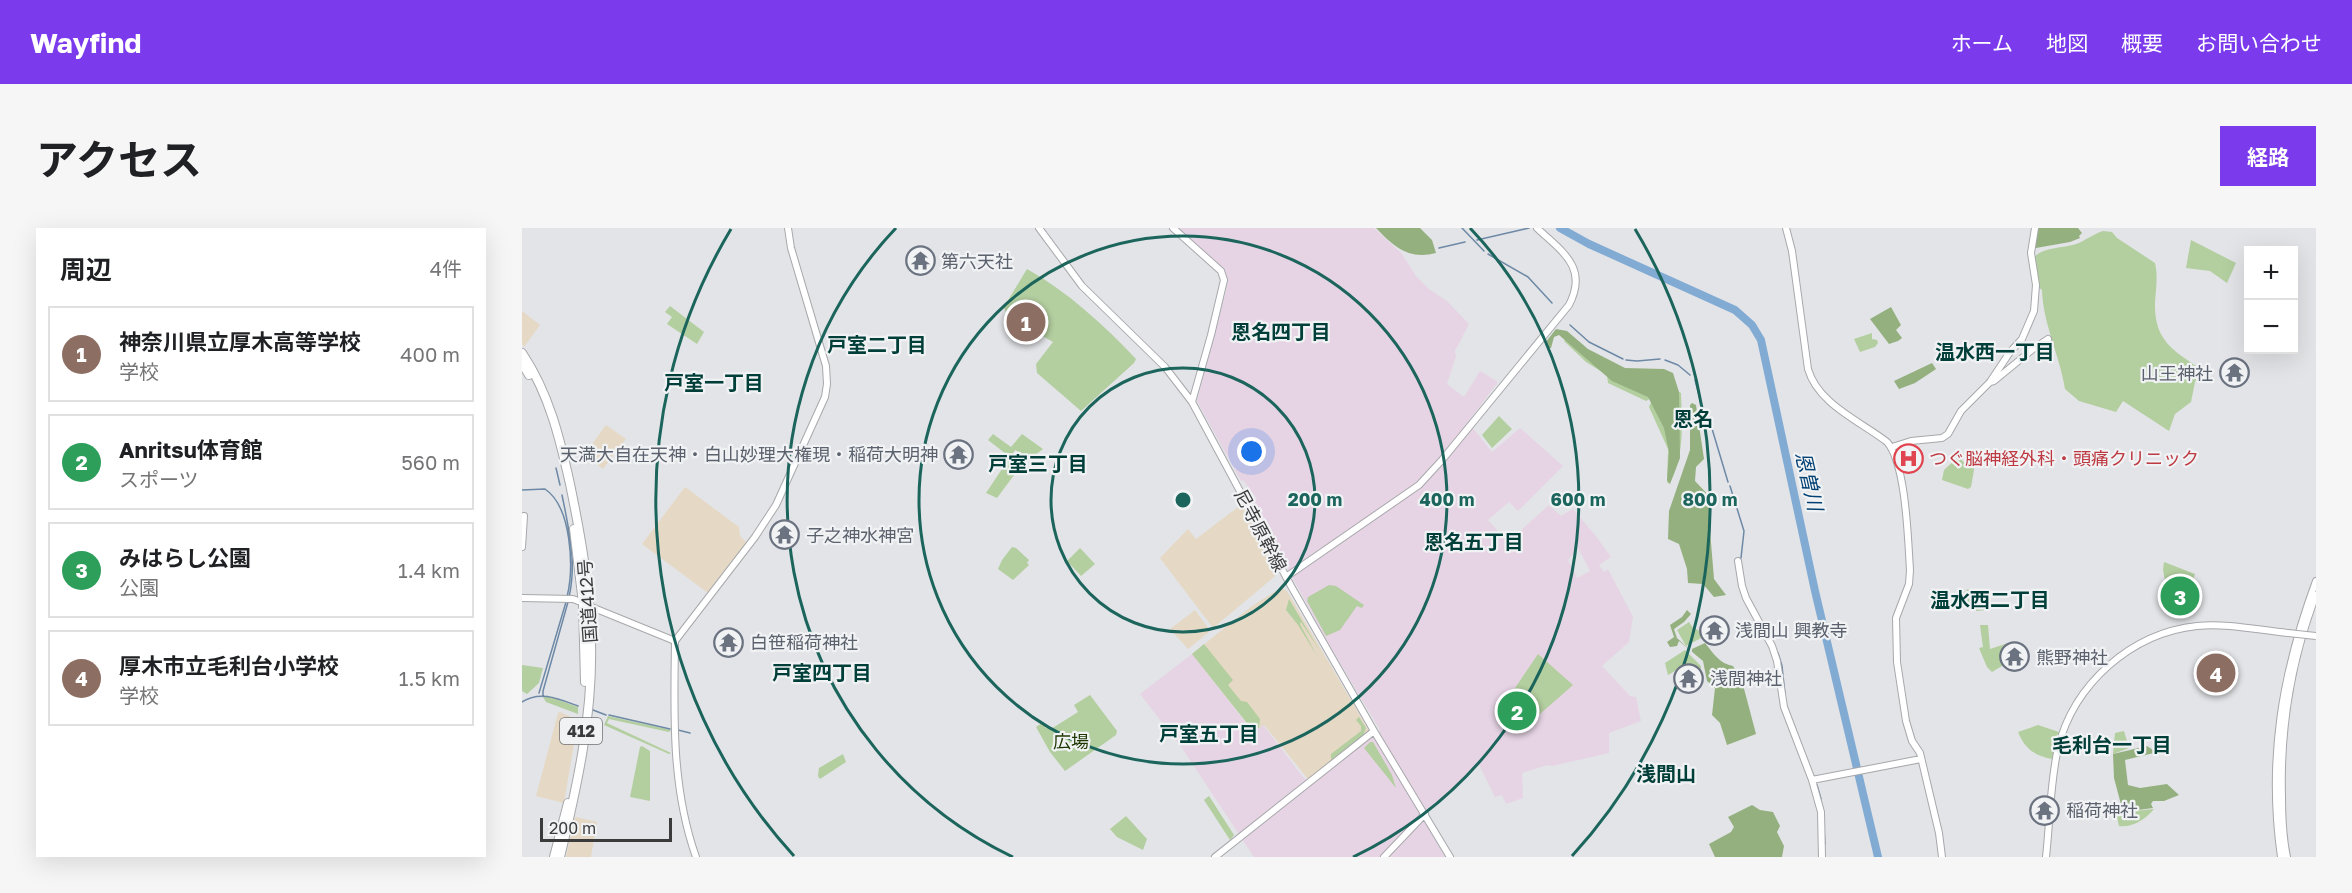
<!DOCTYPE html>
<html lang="ja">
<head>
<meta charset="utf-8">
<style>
  :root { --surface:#fff; --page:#f6f6f6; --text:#202124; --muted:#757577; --line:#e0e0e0; --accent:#7c3aed }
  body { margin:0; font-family:"Golos Text","Noto Sans JP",sans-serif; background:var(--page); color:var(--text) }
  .controls { position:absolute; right:18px; top:18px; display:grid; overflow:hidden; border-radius:0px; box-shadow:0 6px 24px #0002 }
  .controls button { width:54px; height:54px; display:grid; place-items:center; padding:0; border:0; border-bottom:2px solid var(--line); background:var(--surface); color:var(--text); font:30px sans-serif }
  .scale { position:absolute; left:18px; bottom:15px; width:132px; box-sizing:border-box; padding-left:6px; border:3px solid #3b3b3c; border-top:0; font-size:16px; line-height:21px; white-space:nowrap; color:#3b3b3c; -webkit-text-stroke:4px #f0f2f4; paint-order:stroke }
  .you { position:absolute; left:730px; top:224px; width:21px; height:21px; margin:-15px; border:4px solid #fff; border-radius:50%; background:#1a73e8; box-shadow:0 0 0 9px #1a73e833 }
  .badge { display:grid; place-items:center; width:39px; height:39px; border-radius:50%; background:var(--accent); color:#fff; font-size:20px; font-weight:700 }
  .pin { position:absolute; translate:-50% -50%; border:3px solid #fff; box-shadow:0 2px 6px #0006 }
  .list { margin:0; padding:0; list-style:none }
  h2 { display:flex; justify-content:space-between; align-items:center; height:78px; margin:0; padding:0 24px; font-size:26px }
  h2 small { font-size:20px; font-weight:400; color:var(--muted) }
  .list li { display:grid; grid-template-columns:39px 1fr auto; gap:18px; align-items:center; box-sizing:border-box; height:96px; margin:0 12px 12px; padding:0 12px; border:2px solid var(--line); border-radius:0px }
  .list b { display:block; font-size:22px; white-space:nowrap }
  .list p { margin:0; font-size:20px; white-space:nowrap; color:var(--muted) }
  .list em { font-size:20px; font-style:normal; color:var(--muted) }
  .map { position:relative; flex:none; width:1794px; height:629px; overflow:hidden; border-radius:0px }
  header { display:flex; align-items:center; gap:36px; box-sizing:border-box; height:84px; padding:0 30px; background:var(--accent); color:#fff }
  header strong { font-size:28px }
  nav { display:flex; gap:33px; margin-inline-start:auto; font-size:21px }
  .intro { display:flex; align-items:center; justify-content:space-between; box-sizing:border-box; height:144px; padding:0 36px }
  h1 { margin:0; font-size:42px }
  .button { padding:15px 27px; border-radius:0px; background:var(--accent); color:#fff; font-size:21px; font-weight:700 }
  main { display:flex; gap:36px; padding:0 36px }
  aside { flex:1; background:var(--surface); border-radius:0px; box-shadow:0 6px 24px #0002 }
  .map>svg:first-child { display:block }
  .commercial { fill:#e5d9c5 }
  .industrial { fill:#e6d4e4; fill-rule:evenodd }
  .green { fill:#b3ce9f }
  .forest { fill:#94b07f }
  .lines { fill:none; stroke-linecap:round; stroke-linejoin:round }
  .stream { stroke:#6d89a6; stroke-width:1.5 }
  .river { stroke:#82abd4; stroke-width:8 }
  .secondary-casing { stroke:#a7a8ab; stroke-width:8 }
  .primary-casing { stroke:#a7a8ab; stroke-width:8 }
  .highway-casing { stroke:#a7a8ab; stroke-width:10 }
  .secondary { stroke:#fff; stroke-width:6 }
  .primary { stroke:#fff; stroke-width:6 }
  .highway { stroke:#fff; stroke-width:8 }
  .secondary-bridge-casing { stroke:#a7a8ab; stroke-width:8; stroke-linecap:butt }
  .secondary-bridge { stroke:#fff; stroke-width:6 }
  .ring { fill:none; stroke:#1b655d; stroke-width:3 }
  .labels { text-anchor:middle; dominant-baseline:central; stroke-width:4.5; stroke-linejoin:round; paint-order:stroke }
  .shield { fill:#f0f2f4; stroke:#717273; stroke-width:1.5 }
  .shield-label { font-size:16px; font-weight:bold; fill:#3b3b3c }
  .worship-label { font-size:18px; fill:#5b616d; stroke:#f0f2f4; text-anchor:start }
  .health-label { font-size:18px; fill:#be3a42; stroke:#f0f2f4; text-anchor:start }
  .street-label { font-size:18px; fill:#3b3b3c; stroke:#f0f2f4 }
  .park-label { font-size:18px; fill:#1f3801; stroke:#f0f2f4 }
  .neighbourhood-label { font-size:20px; font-weight:bold; fill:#003f39; stroke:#f0f2f4 }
  .water-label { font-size:20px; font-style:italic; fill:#004073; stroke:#f0f2f4 }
  .centre { fill:#1b655d; stroke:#f0f2f4; stroke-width:3 }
  .ring-label { font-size:18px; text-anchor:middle; font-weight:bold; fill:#1b655d; stroke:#f0f2f4; stroke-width:4.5; stroke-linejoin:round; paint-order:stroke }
</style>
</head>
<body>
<header>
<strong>Wayfind</strong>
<nav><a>ホーム</a><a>地図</a><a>概要</a><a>お問い合わせ</a></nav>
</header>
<div class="intro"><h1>アクセス</h1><a class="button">経路</a></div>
<main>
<aside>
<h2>周辺<small>4件</small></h2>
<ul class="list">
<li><span class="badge" style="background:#8d6e63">1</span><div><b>神奈川県立厚木高等学校</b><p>学校</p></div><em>400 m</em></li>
<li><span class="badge" style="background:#2e9e5b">2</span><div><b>Anritsu体育館</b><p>スポーツ</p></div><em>560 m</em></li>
<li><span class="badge" style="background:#2e9e5b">3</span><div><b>みはらし公園</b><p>公園</p></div><em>1.4 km</em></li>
<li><span class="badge" style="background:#8d6e63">4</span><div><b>厚木市立毛利台小学校</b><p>学校</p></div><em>1.5 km</em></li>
</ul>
</aside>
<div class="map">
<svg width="1794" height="629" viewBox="0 0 1794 629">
  <rect width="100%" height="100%" fill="#e3e4e7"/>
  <!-- commercial -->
  <path class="commercial" d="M0,83L18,97L2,119L0,116Z
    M84,197L104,211L81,241L62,227Z
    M163,259L217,299L218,308L225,315L186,365L120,316Z
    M720,276L755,342L752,349L691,400L638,330L666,301L674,311Z
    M759,360L765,363L847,503L786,551L742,497L732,504L670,426L730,378Z
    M673,382L687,401V404L666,421L648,401Z
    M38,484L56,492L42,575L14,568L36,485Z
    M54,589L75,594L69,629H44L52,591Z"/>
  <!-- industrial -->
  <path class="industrial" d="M657,0H852L880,26L894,48L907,61L925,73L947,96L933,123L934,128L925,156L942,169L958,143L976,154L946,194L970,224L998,200L1041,238L996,283L987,274L966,292L986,314L1027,277L1039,288L1051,281L1073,307L1089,329L1077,337L1082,344L1086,341L1111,389L1107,414L1080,438L1108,468L1114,469L1119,493L1087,505V525L1030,538L1025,537L1000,545L1001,570L984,576L980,567L973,569L957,537L899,587L923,629H732L660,520L618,466L670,426L731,504L741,497L781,549L787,553L858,502L802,408L729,273L735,271L721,252L719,253L675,173L706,55L700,40ZM1056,320L1068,343L1055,350L1046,332Z"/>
  <!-- green -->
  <path class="green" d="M1581,3L1590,4L1595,10L1633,35C1636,47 1634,61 1633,74C1632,112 1650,122 1679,141L1673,154L1669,174L1653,186L1647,203L1601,173L1594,184L1557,173L1543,161C1538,128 1521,96 1520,62L1516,59L1512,29C1524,18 1539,21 1554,16C1563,13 1571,6 1581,3Z
    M1669,12L1714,35L1705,55L1688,43L1664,40Z
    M505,41C546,64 582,97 614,131L612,135L559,183L515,145L514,136L531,114L485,87L482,79Z
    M148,78L182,104L175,116L145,96L150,89L143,84Z
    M1350,105V111L1355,112L1356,115L1353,119L1338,124L1332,111Z
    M1047,108L1060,121L1140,163L1124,173L1086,155L1085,147L1064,134L1042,113Z
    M1149,159L1159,165C1160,195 1163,228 1147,256L1145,254L1146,221L1127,179L1128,176Z
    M977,188L990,201L970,220L960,207Z
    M471,206L489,219L500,206L521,221L508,231L493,222L490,227L501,235L475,270L464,265L488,229L466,212Z
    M1436,229L1444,236L1448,233L1453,236L1449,259L1446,261L1420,252L1422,242Z
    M490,319L494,320L507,332L505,335L507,337L491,352L476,341L480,332Z
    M558,320L573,336L559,348L545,333Z
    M1642,334L1673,346L1668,361L1670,377L1667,378L1668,386L1650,387L1641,342Z
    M807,357L814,358L842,377L840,380L835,378L818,402L804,408L785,373L786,369Z
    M1446,361L1459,369L1464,382L1454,383V378L1448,379L1441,365Z
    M767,371L798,423L779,394L778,396L795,428L776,397L764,382Z
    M1167,394L1171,400L1178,403L1181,409L1164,418L1155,402Z
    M1458,397H1466L1468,421L1486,415L1490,432L1470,444L1465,439L1457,420L1461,419Z
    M682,416L711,452L706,457L719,473L725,474L738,491L737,500L732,504L670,426Z
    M1163,422L1179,438V441L1175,444L1165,436L1146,447L1143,435Z
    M1016,426L1051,457L1018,486L989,466Z
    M0,437L21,440L17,455L5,466L0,463Z
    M568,467L595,503L594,507L543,543L528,524L514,499L520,495L524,500L529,501L556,484L552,477Z
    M21,469H28L56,479V486L24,474Z
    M86,488L149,502L147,504L87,491L85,495L149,525L147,526L82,497Z
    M837,489L844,500L841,508L809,532V526L839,503V498L834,492Z
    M1516,497L1537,504L1534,509L1530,531C1513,528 1503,521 1496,504Z
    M1602,503L1607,520L1591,526L1593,505Z
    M848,514H851L870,547L874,560L842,520Z
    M120,518L128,523V573L108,569L118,519Z
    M321,526L324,534L298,551L296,548L297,540Z
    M687,568L712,607L708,612L682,572Z
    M1632,581C1624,591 1610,600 1597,598L1594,585Z
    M604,588L625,611L621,622L595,609L588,601Z"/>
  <!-- forest -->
  <path class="forest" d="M854,0H898L910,12L914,25C887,32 872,19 854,0Z
    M1514,0H1556L1560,5L1557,8L1558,10L1548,14L1514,20L1512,19Z
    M1369,79L1379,97L1374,102L1380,110L1376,113L1367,116L1348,91Z
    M1034,101L1045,103L1066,121L1103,140L1142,141L1151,145L1157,164L1158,230L1148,256L1145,252L1147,224L1142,200L1126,169L1090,153L1037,107L1032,109L1029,120H1027L1023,115Z
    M1410,135L1414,141L1393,155L1377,161L1372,153Z
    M1170,175L1174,177L1182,231L1174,239L1173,253L1191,272L1187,290L1192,351L1204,367L1192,369L1181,356L1166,355L1165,341L1157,316L1146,311L1147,283L1168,222V177Z
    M1165,382L1169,386L1162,394L1152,401L1155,410L1170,424V421L1183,415C1191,425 1198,436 1211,438L1220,453L1234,506L1205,517L1198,495L1190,487L1193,460L1185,453L1181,433L1157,413L1155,418L1148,419L1145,414L1152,409L1148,397L1160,389Z
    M1625,518L1631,522L1640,523L1603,532L1606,557L1618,560L1645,556L1657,567L1642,573H1631L1629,576L1631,580L1601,584L1592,550L1591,526Z
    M1230,577L1238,582L1251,584L1258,598L1255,604L1262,618L1260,629H1193L1187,616L1209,604L1212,599L1206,589Z"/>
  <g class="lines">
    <!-- stream -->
    <path class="stream" d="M940,0L962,23
      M955,12L1007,0
      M917,20L943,14
      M966,26L1006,49L1030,75
      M1048,97L1067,114L1101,131
      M1104,132L1115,133L1138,131
      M1143,132L1156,137L1168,147
      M1173,152L1180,179
      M1185,184L1206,254
      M34,240L38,257
      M1208,258L1222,303L1219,330
      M0,262L23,261C50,279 52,340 45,369
      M40,267C47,302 55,334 47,369
      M1256,425L1260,438L1263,467
      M17,465L44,374
      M21,468V463L46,374
      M0,474C18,462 37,471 56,478
      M71,482L84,487
      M87,487L148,501
      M156,502L168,505
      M1295,557L1299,571
      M1302,603L1303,616"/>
    <!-- river -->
    <path class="river" d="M1038,0L1067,16L1213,82L1230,97L1239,112L1293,363L1356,629"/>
    <defs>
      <path id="secondary" d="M517,0L560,58L643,139L670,174L769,358L852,503L928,629
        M651,0L699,43L702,52L689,107L670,174
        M1264,0L1270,23L1286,141C1296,176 1338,193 1365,214C1384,235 1386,312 1388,342L1387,356L1374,390L1375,434L1384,493L1390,513L1398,525L1417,605L1420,629
        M1468,154L1472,153L1511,121L1526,111
        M1370,219L1389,213L1420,210L1426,206L1439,183L1468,154L1488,124L1500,111L1512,83L1514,57L1509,25L1513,0
        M0,319L2,288
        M1216,333L1220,358L1224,370L1250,418L1255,433L1262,479L1290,552L1399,531
        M764,349L897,257L920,232L1047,77C1067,39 1039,23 1015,0
        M0,370L51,371L64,376
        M153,413L233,309L254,277L303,169L305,156L304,138L269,20L266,0
        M1290,552L1299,584L1300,629
        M693,629L852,503
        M862,629L903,586
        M1524,629C1528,593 1528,555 1536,520C1552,456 1609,405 1675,398C1705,395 1736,402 1766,405
        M1759,629C1745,532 1760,445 1794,353
        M1765,629C1761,610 1760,589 1760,569C1758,499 1769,433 1794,367"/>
      <path id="primary" d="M67,378L153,413C152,485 149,559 174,629"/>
      <path id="highway" d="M0,125C27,165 38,211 48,256C59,309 68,360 69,414C71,487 55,559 38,629
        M0,135L7,147
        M52,301L61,375L63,454
        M32,629L46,575"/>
    </defs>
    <!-- secondary casing -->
    <use href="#secondary" class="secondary-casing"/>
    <!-- primary casing -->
    <use href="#primary" class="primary-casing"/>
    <!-- highway casing -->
    <use href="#highway" class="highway-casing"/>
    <!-- secondary -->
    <use href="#secondary" class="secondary"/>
    <!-- primary -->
    <use href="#primary" class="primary"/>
    <!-- highway -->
    <use href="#highway" class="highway"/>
    <defs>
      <path id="secondary-bridge" d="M1766,405L1794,408"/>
    </defs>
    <!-- secondary-bridge casing -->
    <use href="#secondary-bridge" class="secondary-bridge-casing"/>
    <!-- secondary-bridge -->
    <use href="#secondary-bridge" class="secondary-bridge"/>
  </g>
  <!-- distance rings -->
  <g class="ring">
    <circle cx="661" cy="272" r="132"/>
    <circle cx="661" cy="272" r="264"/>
    <path d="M491 629A395 395 0 0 1 374 0M948 0A395 395 0 0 1 831 629"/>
    <path d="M272 628A527 527 0 0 1 209 1M1113 1A527 527 0 0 1 1050 628"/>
  </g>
  <!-- icons -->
  <defs>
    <symbol id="temple-ring" viewBox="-11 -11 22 22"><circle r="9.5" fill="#f0f2f4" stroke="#6b7280" stroke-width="1.5"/><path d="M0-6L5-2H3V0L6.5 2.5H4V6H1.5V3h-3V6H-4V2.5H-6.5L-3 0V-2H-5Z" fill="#6b7280"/></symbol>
    <symbol id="hospital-ring" viewBox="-11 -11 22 22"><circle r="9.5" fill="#f0f2f4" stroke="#e0444e" stroke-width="1.5"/><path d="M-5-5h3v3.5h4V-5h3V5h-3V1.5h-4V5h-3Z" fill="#e0444e"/></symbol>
  </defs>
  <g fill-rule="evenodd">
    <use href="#temple-ring" x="382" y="16" width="33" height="33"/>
    <use href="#temple-ring" x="1696" y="128" width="33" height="33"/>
    <use href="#temple-ring" x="420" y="210" width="33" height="33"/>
    <use href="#hospital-ring" x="1370" y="214" width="33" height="33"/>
    <use href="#temple-ring" x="246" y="290" width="33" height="33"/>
    <use href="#temple-ring" x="1176" y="386" width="33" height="33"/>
    <use href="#temple-ring" x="190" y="398" width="33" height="33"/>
    <use href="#temple-ring" x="1476" y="412" width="33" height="33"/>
    <use href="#temple-ring" x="1150" y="434" width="33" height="33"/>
    <use href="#temple-ring" x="1506" y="566" width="33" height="33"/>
  </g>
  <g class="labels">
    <!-- shield labels -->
    <rect class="shield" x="38" y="490" width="42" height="26" rx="4.5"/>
    <g class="shield-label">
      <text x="59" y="503">412</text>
    </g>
    <!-- worship labels -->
    <g class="worship-label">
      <text x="419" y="33">第六天社</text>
      <text x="1691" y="145" text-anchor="end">山王神社</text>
      <text x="416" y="226" text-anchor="end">天満大自在天神・白山妙理大権現・稲荷大明神</text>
      <text x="284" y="307">子之神水神宮</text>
      <text x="1213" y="402">浅間山 興教寺</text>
      <text x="228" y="414">白笹稲荷神社</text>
      <text x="1514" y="429">熊野神社</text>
      <text x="1188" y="450">浅間神社</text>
      <text x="1544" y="582">稲荷神社</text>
    </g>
    <!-- health labels -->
    <g class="health-label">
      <text x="1407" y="230">つぐ脳神経外科・頭痛クリニック</text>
    </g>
    <!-- street labels -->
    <g class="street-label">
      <text transform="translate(739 302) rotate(62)">尼寺原幹線</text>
      <text transform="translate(65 373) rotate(-94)">国道412号</text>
    </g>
    <!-- park labels -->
    <g class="park-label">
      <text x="549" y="513">広場</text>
    </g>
    <!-- neighbourhood labels -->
    <g class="neighbourhood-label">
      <text x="759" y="103">恩名四丁目</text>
      <text x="355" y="116">戸室二丁目</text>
      <text x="1473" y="123">温水西一丁目</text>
      <text x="192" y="154">戸室一丁目</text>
      <text x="1171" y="190">恩名</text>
      <text x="516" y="235">戸室三丁目</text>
      <text x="952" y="313">恩名五丁目</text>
      <text x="1468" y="371">温水西二丁目</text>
      <text x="300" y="444">戸室四丁目</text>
      <text x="687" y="505">戸室五丁目</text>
      <text x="1590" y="516">毛利台一丁目</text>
      <text x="1144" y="545">浅間山</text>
    </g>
    <!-- water labels -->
    <g class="water-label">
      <text transform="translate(1288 253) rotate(77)">恩曽川</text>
    </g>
  </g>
  <circle cx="661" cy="272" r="9" class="centre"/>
  <g class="ring-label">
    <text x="793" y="278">200 m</text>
    <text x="925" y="278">400 m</text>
    <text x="1056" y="278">600 m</text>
    <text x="1188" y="278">800 m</text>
  </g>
</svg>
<div class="controls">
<button>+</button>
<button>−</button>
</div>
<div class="scale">200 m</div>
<div class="you"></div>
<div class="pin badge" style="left:504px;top:94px;background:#8d6e63">1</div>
<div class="pin badge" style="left:995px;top:483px;background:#2e9e5b">2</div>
<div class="pin badge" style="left:1658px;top:368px;background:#2e9e5b">3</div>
<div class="pin badge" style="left:1694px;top:445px;background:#8d6e63">4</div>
</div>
</main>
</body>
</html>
